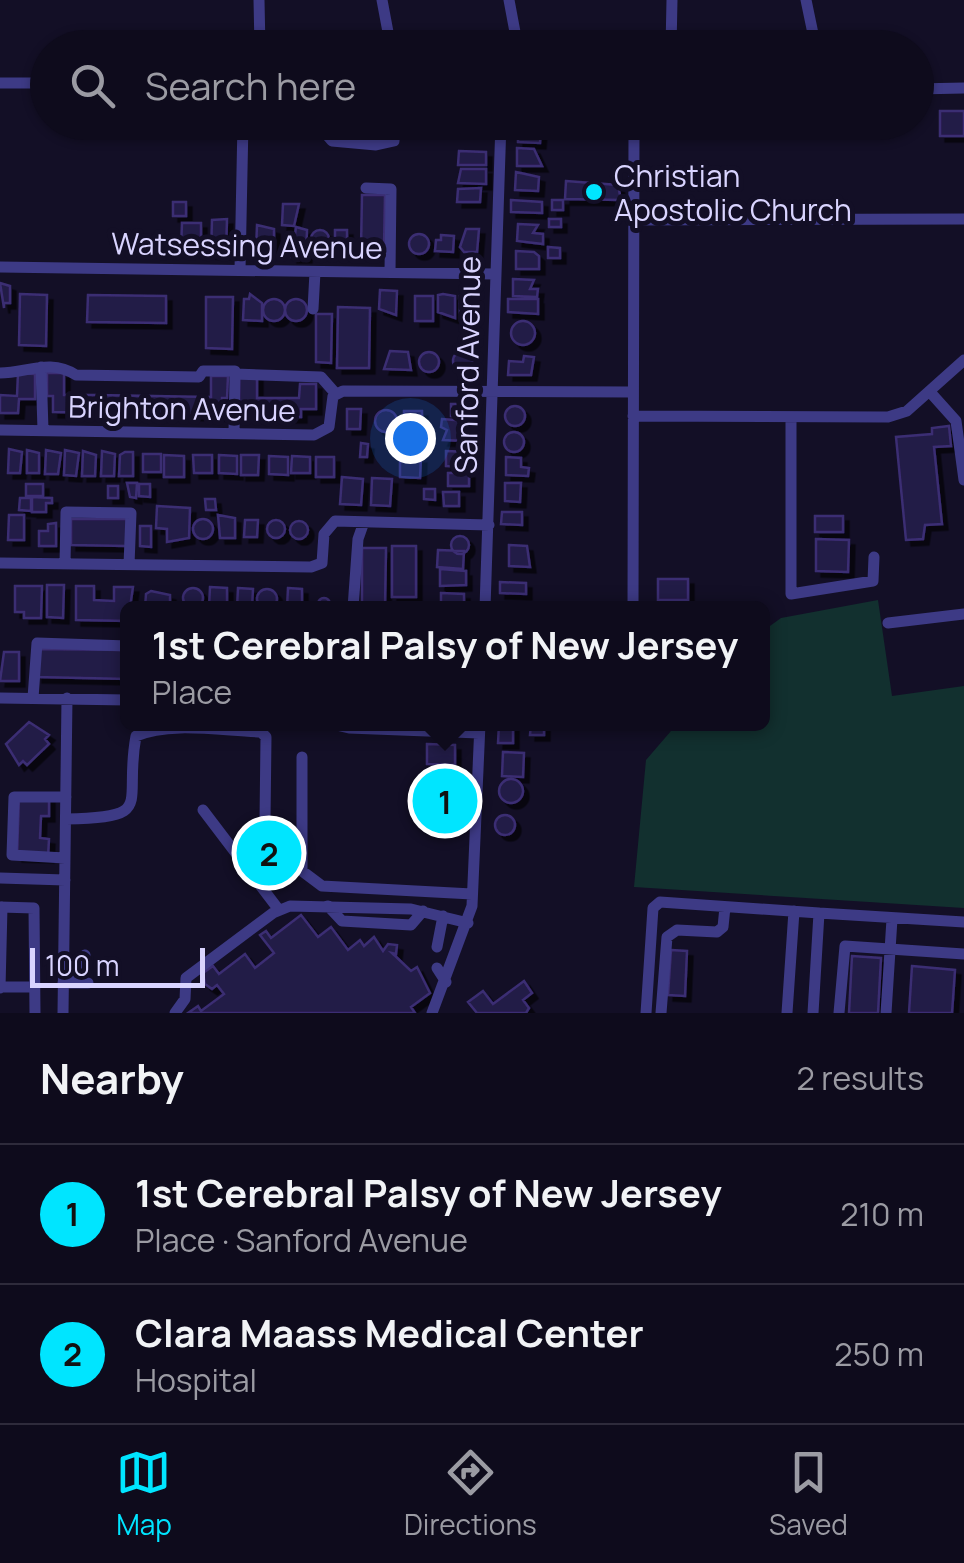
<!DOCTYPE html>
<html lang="en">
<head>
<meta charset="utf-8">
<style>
  :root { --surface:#0e0b1c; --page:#171425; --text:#f1f3f6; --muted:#9b9ba3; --line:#2e2b3b; --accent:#00e5ff }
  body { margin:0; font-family:Manrope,sans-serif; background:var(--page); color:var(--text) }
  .scale { position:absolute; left:30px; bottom:25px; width:175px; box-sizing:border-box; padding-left:10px; border:5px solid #d9d4ff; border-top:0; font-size:28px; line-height:35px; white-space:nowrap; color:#d9d4ff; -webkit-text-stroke:8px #130f26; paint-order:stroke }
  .you { position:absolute; left:410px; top:438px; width:35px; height:35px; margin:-25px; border:8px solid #fff; border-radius:50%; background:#1a73e8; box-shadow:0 0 0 15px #1a73e833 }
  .badge { display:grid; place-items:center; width:65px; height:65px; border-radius:50%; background:var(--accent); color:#111; font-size:32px; font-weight:700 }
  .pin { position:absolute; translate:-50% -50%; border:5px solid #fff; box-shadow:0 2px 10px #0006 }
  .popup { position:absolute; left:120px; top:601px; width:650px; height:130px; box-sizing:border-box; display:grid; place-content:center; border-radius:15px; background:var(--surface); filter:drop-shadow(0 2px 8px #0005); font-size:32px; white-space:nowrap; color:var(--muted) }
  .popup b { font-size:38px; color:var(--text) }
  .popup::after { content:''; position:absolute; left:50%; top:100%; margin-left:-20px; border:20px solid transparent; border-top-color:var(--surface) }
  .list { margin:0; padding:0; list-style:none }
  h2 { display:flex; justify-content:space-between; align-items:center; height:130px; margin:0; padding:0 40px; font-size:42px }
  h2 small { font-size:32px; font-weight:400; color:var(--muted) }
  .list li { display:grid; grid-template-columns:65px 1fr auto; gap:30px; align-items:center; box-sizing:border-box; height:140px; padding:0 40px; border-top:2px solid var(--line) }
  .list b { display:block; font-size:38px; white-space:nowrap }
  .list p { margin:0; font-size:32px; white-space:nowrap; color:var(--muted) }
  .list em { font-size:32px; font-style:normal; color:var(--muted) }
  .icon { flex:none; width:55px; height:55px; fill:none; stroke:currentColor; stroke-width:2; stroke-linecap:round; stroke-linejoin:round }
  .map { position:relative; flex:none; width:964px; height:1013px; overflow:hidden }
  .search { position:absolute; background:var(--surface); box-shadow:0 2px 8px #0004; left:30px; right:30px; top:30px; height:110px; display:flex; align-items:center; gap:25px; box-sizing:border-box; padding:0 35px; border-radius:55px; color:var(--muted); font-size:38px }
  .sheet { height:410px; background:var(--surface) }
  nav { display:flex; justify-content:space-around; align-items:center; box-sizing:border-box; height:140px; border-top:2px solid var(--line); background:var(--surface); font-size:28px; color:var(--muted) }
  nav a { display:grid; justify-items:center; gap:5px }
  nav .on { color:var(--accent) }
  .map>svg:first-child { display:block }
  .green { fill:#12302f }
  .building { fill:#241b47; stroke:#3b2d73; stroke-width:2.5; filter:url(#shadow) }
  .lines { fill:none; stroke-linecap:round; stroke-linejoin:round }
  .minor { stroke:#3d3a85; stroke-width:11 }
  .poi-dot { fill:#00e5ff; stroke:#130f26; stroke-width:4 }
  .labels { text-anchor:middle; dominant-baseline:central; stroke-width:10; stroke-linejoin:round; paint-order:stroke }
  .poi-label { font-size:30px; fill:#d9d4ff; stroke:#130f26; text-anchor:start }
  .street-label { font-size:30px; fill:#d9d4ff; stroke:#130f26 }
</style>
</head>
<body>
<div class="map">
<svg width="964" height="1013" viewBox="0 0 964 1013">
  <defs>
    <filter id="shadow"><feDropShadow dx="5.5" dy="5.5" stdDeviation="0" flood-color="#0009"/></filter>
  </defs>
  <rect width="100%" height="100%" fill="#130f26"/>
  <!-- green -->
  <path class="green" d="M878,600L892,696L964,686V908L634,887L646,760L677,724H762L763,631L781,618Z"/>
  <!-- building -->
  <path class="building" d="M940,111H964V136H940Z
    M364,122H390L391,135L364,131Z
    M518,125L541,129L540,143L518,142Z
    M517,148L534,149L542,166H517Z
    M459,151L486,152V165H458Z
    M461,169H486V184L458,183Z
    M516,172L539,177L538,191L515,190Z
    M566,181L618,185L621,200L565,199Z
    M481,188L480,202H457L458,189Z
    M362,195H385L384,248H361Z
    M511,200L542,202V213L511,212Z
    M552,200H563V210H552Z
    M173,202H186V216H173Z
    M283,204H299L294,226L282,225Z
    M227,219L226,253H211L212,220Z
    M549,219H561V227H549Z
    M182,223H201V249H181Z
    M518,224L538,225L533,233L543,234V244L517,241Z
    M257,225L274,229V251H256Z
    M296,227L307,230L306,257H292Z
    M466,229H479L477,252H464L460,247Z
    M311 239a9 9 0 1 1 18 0a9 9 0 1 1-18 0Z
    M335,230H347V254H335Z
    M409 244a10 10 0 1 1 20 0a10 10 0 1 1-20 0Z
    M441,235L454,236L453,252L435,251L436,240H441Z
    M548,247L560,248V258H548Z
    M516,251L534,252L539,256V269H516Z
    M513,279L534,280L530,289H538L537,297L513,296Z
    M0,283L10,286V303H4V308Z
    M380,290L397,291L396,315L379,309Z
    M20,294L47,295L46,346L19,345Z
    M250,294L262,303V321L243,320L244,299H249Z
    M443,294L455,296V318L438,312V295Z
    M474,294V318L464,320L460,318V296Z
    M88,295L166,296V323L87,322Z
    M415,296H433V321H415Z
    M206,297H233L232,349L206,348Z
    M263 310a11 11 0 1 1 22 0a11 11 0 1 1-22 0Z
    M508,299H538V314L508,312Z
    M285 310a11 11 0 1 1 22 0a11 11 0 1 1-22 0Z
    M338,307L370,308L369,368H337Z
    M316,314H332L331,363L316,362Z
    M511 333a12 12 0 1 1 24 0a12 12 0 1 1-24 0Z
    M453 361a10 10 0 1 1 20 0a10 10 0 1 1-20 0Z
    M390,351L408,352L411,370L384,369Z
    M419 362a10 10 0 1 1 20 0a10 10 0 1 1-20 0Z
    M524,356L534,357L531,375H508L509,361L523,362Z
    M18,373L35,374V399H19L18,413H0V395L17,396Z
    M47,373H64V395H96L211,397V376H228L227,398H222V415L53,412V396H47Z
    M239,376H257V398H299L300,384H316V409H301V417H255V402H239Z
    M451,404H470V417L451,416Z
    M505 416a10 10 0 1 1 20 0a10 10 0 1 1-20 0Z
    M347,409H361L360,429H347Z
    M375 421a11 11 0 1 1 22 0a11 11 0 1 1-22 0Z
    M404,411H422V437L404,436Z
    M442,419L467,421L465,441L443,440L447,430L441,427Z
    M949,426L951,446L934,447L942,524L925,525L923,539L906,540L896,437L932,434V428Z
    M504 442a10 10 0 1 1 20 0a10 10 0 1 1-20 0Z
    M361,443L368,444L367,457H360Z
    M9,449L22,452L20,473H8Z
    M27,450L39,453V473H27Z
    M46,450L61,453L58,474H45Z
    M65,450L79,453L76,476L64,475Z
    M83,451L96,455L95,476H82Z
    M102,451L115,454L114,476H101Z
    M446,451L469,452L468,467L446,466Z
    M125,452H133V476H119L120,455Z
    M143,454H161V472H143Z
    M164,455L184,456V477H164Z
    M193,455H212V473H194Z
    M219,455L237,456V474L219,473Z
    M241,455H259L258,475H241Z
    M269,456L288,457V475L269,474Z
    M292,456L310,457V473H291Z
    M316,457H334V477H316Z
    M506,457L521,458V467L529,468L528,476L506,475Z
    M400,458H421L420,478L400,477Z
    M448,473H469V486H448Z
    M342,477L363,479L361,505L340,504Z
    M372,478L392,479L390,506L371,505Z
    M127,483H137L136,498L130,497Z
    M505,483H521L520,502L505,501Z
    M26,484H43V496H26Z
    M139,484H150V497L139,496Z
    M108,486H118V498H108Z
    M424,489H435V500L424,499Z
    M443,492H459V506H444Z
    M32,497L52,498V503H46V512H32Z
    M20,498H31V511L19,510Z
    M205,499H215L216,510H206Z
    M157,506L190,508L189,538L167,542V529L156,528Z
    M502,512H522V525L501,524Z
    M9,515H24V540H8Z
    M218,515L235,518V538H220Z
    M815,516H843V532H815Z
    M71,519H127V546L71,545Z
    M193 529a10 10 0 1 1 20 0a10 10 0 1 1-20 0Z
    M267 529a9 9 0 1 1 18 0a9 9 0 1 1-18 0Z
    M245,520H258L257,537H244Z
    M290 530a9 9 0 1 1 18 0a9 9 0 1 1-18 0Z
    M56,523V546H39V531H48V524Z
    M140,526H151V547L140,546Z
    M451 545a9 9 0 1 1 18 0a9 9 0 1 1-18 0Z
    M816,539L849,540L848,572L816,571Z
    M509,545L527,546L530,567L509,566Z
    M392,546H416V597H392Z
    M362,548H386L385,608H362Z
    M438,550L464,551L463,569L437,567Z
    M440,569L466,571V585L440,586Z
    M658,579H688V600H658Z
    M500,582L526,583V594L500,593Z
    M47,585H64L63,618L47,617Z
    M15,586H42L41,618H24V612H15Z
    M76,586H94V600L114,601V587H133L128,621L76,620Z
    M210,587L227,588V608H209Z
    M183 598a10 10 0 1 1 20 0a10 10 0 1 1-20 0Z
    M238,588L253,589L252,608H237Z
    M288,588L302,589V608H287Z
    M257 599a10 10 0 1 1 20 0a10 10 0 1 1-20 0Z
    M151,591L170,595V608H145L146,594Z
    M441,593L464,594V608H441Z
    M318 604a6 6 0 1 1 12 0a6 6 0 1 1-12 0Z
    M37,649L128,650V679L37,677Z
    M4,652H19V681H0Z
    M29,722L49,735L45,739L49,744L27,765L23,761L19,765L6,744Z
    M499,724H513V743H498Z
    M531,724H544V735H530Z
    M427,744L455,745V765L427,764Z
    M503,752L524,753L523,777L502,776Z
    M437,770H461V783H437Z
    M499 791a12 12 0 1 1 24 0a12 12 0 1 1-24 0Z
    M437,787H455L454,820H441V814H436Z
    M19,797L49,798V816H41L40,838L49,839L48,857L17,856Z
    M495 825a10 10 0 1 1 20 0a10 10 0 1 1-20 0Z
    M301,915L318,937L331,927L348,950L360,940L364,946L374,937L383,951L388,944L397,945L396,954L392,953L411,971L417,967L430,993L411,1007L415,1013H188L198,1006L201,1011L224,994L217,985L212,989L205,984L203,973L213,966L219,974L245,954L255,968L274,953L260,935L266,931L271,938Z
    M671,950L687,951L685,996L668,995Z
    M852,956L881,958L878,1013H849Z
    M912,966L955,970L952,1013H909Z
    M524,981L532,993L523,1000L529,1008L526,1013H477L468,1002L483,991L493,1004Z"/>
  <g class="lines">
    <!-- minor -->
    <path class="minor" d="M259,0L260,48
      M382,0L391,48
      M509,0L518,48
      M806,0L816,48
      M671,48L672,0
      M0,83H48
      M916,89L964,88
      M325,122V133L332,141L376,145L394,141L395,122
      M366,188L391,189L390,272
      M634,220L964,219
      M0,267L494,274
      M240,270L243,122
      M313,309L315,272
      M41,367L43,430
      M0,373C27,373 50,358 76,375L199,377L203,371H235L234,433
      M235,374L321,377L336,394
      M930,392L956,421L964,480
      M633,416L888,417L907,411L964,360
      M791,418V594L873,581L874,557
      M0,430L314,435L329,427L333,396L343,391L633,392
      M0,563L311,567L322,563L324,534L335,521L489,525
      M65,564L66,512L131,513L129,565
      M353,608L358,539L364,522
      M485,608L501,122
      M633,608L634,122
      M888,623L964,614
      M0,698L128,700
      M33,698L37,643L128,646
      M332,724L349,728L479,733
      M302,757V871L322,886L472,894
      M203,810L279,910
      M66,819C157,817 123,806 136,736C170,721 223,731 261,732L266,737L265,820
      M65,858L12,855L14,797H66
      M0,878L65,880
      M328,906L342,921L411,925L423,911
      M0,907L34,908L35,1013
      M437,947L443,916
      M437,968L446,982
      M63,983L85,955
      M63,983H88
      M0,987H35
      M0,988L2,907
      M63,1013L67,698
      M175,1013L185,999L186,978L273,913L290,906L411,909L468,923
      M432,1013L472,906L480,724
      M646,1013L653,908L660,902L819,913
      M661,1013L667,937L677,930L717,932L723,927L725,907
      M787,1013L794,911
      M813,1013L819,913L964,922
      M839,1013L845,946L964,954
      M886,1013L892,919"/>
  </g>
  <!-- markers -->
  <circle class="poi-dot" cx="594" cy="192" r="10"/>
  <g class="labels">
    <!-- poi labels -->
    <g class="poi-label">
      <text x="614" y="175">Christian<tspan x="614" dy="34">Apostolic Church</tspan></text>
    </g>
    <!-- street labels -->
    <g class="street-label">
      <text transform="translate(247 245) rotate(1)">Watsessing Avenue</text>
      <text transform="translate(467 365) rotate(-89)">Sanford Avenue</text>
      <text transform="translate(182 408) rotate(1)">Brighton Avenue</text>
    </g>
  </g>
</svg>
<div class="scale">100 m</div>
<div class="you"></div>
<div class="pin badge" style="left:445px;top:801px">1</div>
<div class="popup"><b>1st Cerebral Palsy of New Jersey</b>Place</div>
<div class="pin badge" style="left:269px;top:853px">2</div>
<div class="search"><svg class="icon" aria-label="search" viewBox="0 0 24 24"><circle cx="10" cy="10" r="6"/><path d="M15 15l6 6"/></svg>Search here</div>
</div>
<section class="sheet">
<h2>Nearby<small>2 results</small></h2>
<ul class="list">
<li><span class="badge">1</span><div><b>1st Cerebral Palsy of New Jersey</b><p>Place · Sanford Avenue</p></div><em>210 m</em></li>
<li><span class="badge">2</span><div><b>Clara Maass Medical Center</b><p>Hospital</p></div><em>250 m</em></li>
</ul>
</section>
<nav>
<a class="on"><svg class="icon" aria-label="map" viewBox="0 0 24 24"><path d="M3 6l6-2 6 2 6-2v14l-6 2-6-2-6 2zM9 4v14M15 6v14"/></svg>Map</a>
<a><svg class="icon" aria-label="directions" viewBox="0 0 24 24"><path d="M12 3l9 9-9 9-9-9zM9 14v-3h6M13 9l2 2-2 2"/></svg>Directions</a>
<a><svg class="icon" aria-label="saved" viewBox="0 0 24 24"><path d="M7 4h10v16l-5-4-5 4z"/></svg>Saved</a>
</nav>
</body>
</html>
